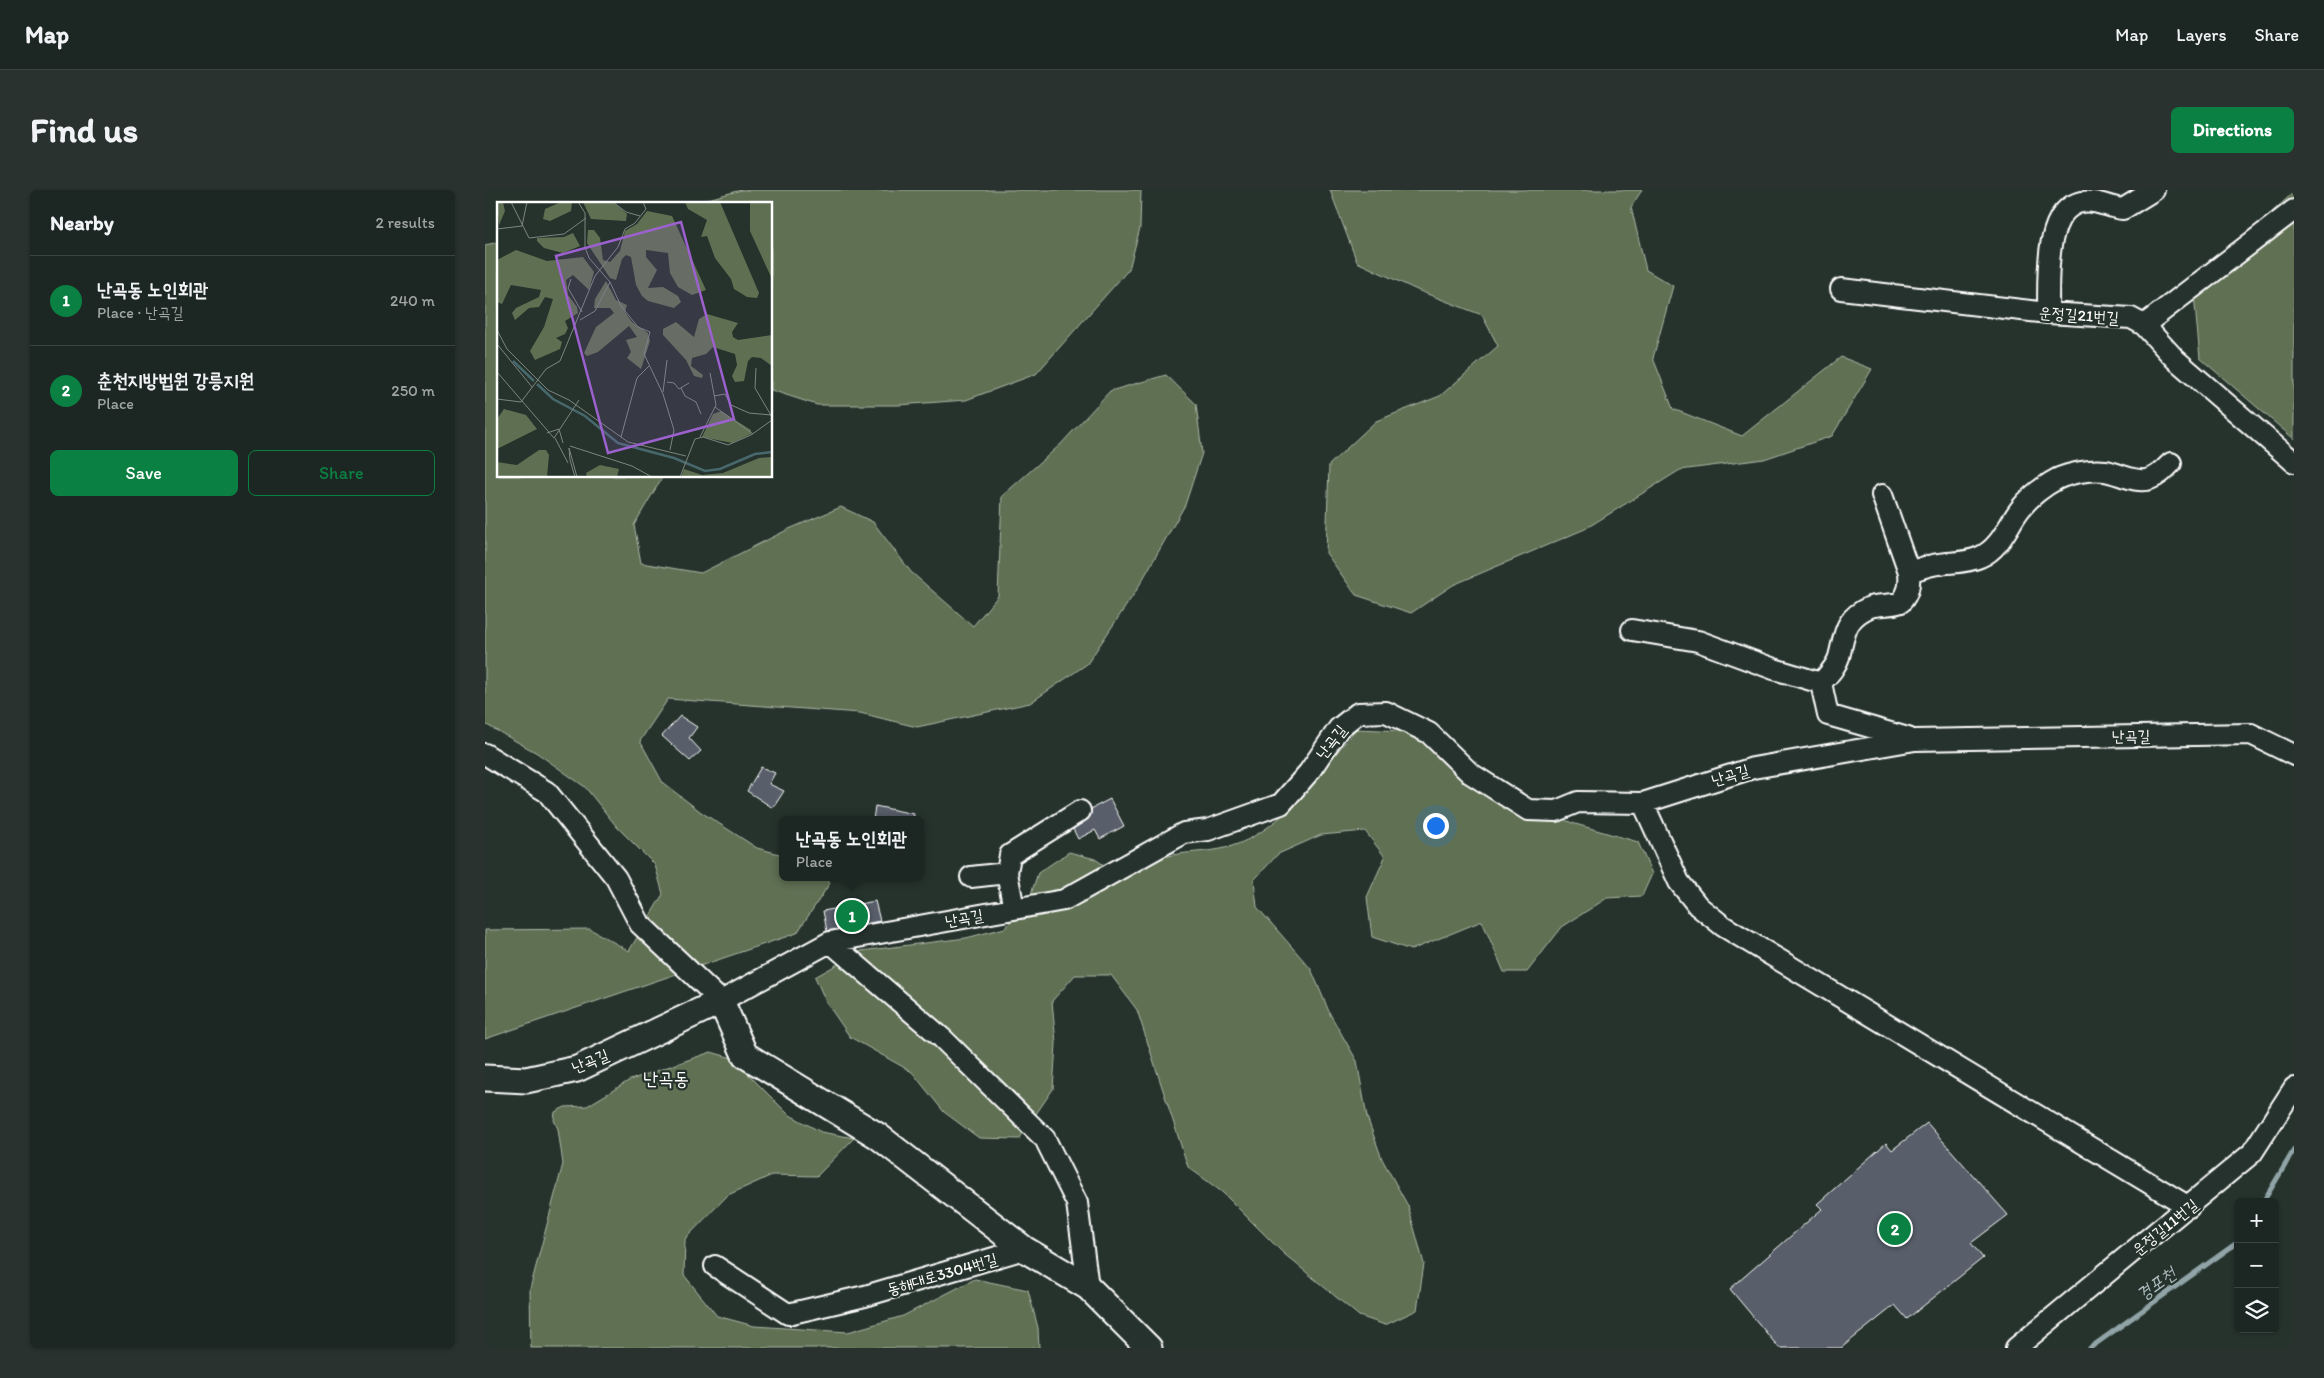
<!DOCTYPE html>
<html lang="en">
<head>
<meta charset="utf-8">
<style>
  :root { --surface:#1c2622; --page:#29322f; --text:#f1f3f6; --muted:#a0a5a5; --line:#3a4340; --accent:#0b8043 }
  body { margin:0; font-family:Itim,"Poor Story",sans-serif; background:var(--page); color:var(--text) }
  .controls { position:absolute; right:15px; bottom:15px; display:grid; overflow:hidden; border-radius:8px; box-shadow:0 1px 4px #0004 }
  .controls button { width:45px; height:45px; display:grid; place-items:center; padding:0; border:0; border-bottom:1px solid var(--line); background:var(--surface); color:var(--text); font:25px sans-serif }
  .you { position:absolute; left:950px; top:635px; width:18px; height:18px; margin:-12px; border:4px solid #fff; border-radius:50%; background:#1a73e8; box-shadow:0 0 0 8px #1a73e833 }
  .badge { display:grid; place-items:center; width:32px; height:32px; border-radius:50%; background:var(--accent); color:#fff; font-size:16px; font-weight:700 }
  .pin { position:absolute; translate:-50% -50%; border:2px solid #fff; box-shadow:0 1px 5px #0006 }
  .popup { position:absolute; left:294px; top:626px; width:145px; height:65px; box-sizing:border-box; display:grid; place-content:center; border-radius:8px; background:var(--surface); filter:drop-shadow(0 1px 4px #0005); font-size:16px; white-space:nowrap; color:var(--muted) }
  .popup b { font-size:19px; color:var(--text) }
  .popup::after { content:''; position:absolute; left:50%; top:100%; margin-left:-10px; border:10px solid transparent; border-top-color:var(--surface) }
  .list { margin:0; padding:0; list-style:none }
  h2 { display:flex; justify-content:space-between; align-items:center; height:65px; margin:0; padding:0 20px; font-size:21px }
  h2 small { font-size:16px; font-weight:400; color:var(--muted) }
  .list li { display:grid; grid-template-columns:32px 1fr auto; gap:15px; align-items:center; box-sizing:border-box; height:90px; padding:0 20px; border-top:1px solid var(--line) }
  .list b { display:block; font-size:19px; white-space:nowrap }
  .list p { margin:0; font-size:16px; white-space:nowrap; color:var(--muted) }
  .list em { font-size:16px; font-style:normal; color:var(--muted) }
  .actions { display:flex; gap:10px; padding:15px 20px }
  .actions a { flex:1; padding:11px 0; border:1px solid var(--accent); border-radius:8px; text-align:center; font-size:18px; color:var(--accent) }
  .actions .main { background:var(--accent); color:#fff }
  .icon { flex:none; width:28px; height:28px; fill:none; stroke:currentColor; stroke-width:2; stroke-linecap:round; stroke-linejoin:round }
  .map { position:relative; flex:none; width:1809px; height:1158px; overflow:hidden; border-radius:8px }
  header { display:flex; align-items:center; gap:30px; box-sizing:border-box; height:70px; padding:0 25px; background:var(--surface); border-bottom:1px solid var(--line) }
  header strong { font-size:24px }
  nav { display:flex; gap:28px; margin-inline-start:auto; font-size:18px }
  .intro { display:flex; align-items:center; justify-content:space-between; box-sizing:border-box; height:120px; padding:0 30px }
  h1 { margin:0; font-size:35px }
  .button { padding:12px 22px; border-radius:8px; background:var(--accent); color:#fff; font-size:18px; font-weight:700 }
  main { display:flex; gap:30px; padding:0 30px }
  aside { flex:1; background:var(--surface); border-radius:8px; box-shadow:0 1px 4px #0004 }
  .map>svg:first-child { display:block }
  .green { fill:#5f7052; stroke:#afb8a8 }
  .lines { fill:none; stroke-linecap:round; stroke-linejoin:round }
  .stream { stroke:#91a4a7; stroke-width:5 }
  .building { fill:#595e6b; stroke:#fff }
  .minor-casing { stroke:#fff; stroke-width:24 }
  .tertiary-casing { stroke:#fff; stroke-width:29 }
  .minor { stroke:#26332d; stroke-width:20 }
  .tertiary { stroke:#26332d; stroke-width:25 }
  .labels { text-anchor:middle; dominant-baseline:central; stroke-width:4.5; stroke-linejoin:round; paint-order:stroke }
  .street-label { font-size:16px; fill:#fff; stroke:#26332d }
  .water-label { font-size:18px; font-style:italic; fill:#acbbbd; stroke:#26332d }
  .quarter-label { font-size:19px; fill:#fff; stroke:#26332d }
  .inset-river { fill:none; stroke:#47686d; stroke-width:2.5 }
  .inset-road { fill:none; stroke:#7d8581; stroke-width:1 }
  .view { fill:#9c61cf; fill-opacity:0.15; stroke:#9c61cf; stroke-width:2.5 }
  .inset-edge { fill:none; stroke:#fff; stroke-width:2.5 }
</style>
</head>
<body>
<header>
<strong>Map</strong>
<nav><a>Map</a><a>Layers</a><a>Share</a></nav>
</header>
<div class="intro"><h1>Find us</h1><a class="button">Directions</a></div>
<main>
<aside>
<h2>Nearby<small>2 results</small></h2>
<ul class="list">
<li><span class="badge">1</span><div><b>난곡동 노인회관</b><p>Place · 난곡길</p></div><em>240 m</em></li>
<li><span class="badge">2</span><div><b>춘천지방법원 강릉지원</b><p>Place</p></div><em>250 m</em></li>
</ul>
<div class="actions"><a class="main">Save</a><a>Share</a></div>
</aside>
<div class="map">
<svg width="1809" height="1158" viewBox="0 0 1809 1158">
  <rect width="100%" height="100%" fill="#26332d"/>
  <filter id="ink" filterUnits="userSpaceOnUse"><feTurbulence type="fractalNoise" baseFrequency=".02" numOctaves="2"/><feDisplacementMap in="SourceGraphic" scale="10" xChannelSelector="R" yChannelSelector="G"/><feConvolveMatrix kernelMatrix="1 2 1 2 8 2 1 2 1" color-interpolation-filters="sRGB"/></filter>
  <g filter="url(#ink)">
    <!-- green -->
    <path class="green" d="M256,0H656L655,38L644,79L551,184L481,210L413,215H332L286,200V14H205Z
      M845,0H1157L1146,17L1161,80L1188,96L1168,168L1188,219L1257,246L1356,167L1387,179L1347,246L1279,269L1195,280L1100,339L968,395L926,423L871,405L841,363L844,275L891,231L955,206L1013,156L997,125L932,100L872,72Z
      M1809,2V249L1715,168L1708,94Z
      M14,52V286H178L149,335L156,373L216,383L304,339L356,317L388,332L426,382L488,436L513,406L517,306L575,255L625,201L681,185L711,214L717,263L700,315L651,401L602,474L545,513L432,537L375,523L183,509L155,551L178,593L216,622L272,658L298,665V687H341L345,693L312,743L0,849V740L105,739L144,761L178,704L170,675L132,637L100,597L52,563L0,534V55Z
      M871,539L943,542L996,578L1018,601L1087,633L1153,652L1167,684L1157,706L1122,708L1077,737L1042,782H1019L997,731L926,760L887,747L882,707L900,667L880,641L836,645L793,664L769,690L772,717L826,779L845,824L872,871L882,927L897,969L923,1016L939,1074L932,1120L900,1135L874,1126L798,1063L737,1002L703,977L652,820L626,785H590L567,811L571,853L568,899L534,949L494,948L459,922L427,882L365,847L341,812L330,787L376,761L481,748L520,738L545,707L553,683L584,662L610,669L638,688C651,681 665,671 679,667C700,661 723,663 744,657C799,641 835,581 871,539Z
      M226,862L247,868L303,924L336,942L369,948L332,986L287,985L243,1005L200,1049L199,1085L232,1126L269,1136L363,1142L418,1126L490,1089L543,1100L553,1138L554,1158H46L45,1099L78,974L73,939L69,930L70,922L80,917L102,916L145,890Z"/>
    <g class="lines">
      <!-- stream -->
      <path class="stream" d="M1778,1012L1809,960
        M1605,1158L1753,1052"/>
    </g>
    <!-- building -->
    <path class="building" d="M195,526L212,537L204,548L216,561L205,571L177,546Z
      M276,577L290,583L284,594L299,601L288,618L262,601Z
      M625,609L639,636L615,649L610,640L593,649L588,639L605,627L606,619Z
      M390,616L429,624L428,630H388Z
      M390,711L395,731L342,741L338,721Z
      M1442,933L1523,1025L1486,1053L1498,1068L1422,1129L1410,1115L1356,1158H1294L1245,1099L1337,1019L1332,1014L1401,953L1407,960Z"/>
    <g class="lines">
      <defs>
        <path id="minor" d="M1356,99L1563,123L1646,128L1659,135L1690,169L1809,272
          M1563,123C1564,94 1557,19 1597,12C1610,9 1625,18 1638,19L1669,0
          M1659,135L1809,20
          M1424,382C1434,379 1443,375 1454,374C1467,372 1482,373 1495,367C1516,358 1523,334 1536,318C1545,307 1559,296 1572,289C1585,283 1606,279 1620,281C1634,283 1651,294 1665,289C1674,286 1680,279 1686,273
          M1147,440L1213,451L1289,479L1336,493L1343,525L1423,548
          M1336,493C1343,485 1351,477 1354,467C1360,444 1359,428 1385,417C1394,414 1406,416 1416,412C1424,403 1425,394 1424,382L1397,305
          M0,564L62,602L131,688L155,734L236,811L345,752L579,710L699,643L723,640L796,614L824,582L854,538L873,523L901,522L944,543L985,583L1043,620L1071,621L1093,612L1158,613L1268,578L1430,550L1766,544L1809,565
          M1158,613L1194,692L1213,716L1238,736L1704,1017
          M486,687L522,683
          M529,719L522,683L525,665L595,621
          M345,752L457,848L560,949L592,1013L603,1097
          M230,1076L303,1124L380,1106L539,1059
          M1531,1158L1767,963L1809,898"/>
        <path id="tertiary" d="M0,888L41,890L92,879L236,811L260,865L393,946L539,1059L603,1097L664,1158"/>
      </defs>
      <!-- minor casing -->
      <use href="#minor" class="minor-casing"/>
      <!-- tertiary casing -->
      <use href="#tertiary" class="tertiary-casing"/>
      <!-- minor -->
      <use href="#minor" class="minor"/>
      <!-- tertiary -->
      <use href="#tertiary" class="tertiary"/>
    </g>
  </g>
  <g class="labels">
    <!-- street labels -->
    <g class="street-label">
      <text transform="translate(1594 125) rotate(4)">운정길21번길</text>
      <text transform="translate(1646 546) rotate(-1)">난곡길</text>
      <text transform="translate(846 552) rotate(-52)">난곡길</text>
      <text transform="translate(1245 585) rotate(-17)">난곡길</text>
      <text transform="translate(479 728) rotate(-10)">난곡길</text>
      <text transform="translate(105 871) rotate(-22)">난곡길</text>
      <text transform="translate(1680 1037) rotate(-39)">운정길11번길</text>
      <text transform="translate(457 1084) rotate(-16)">동해대로3304번길</text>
    </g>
    <!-- water labels -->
    <g class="water-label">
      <text transform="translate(1671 1094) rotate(-36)">경포천</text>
    </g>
    <!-- quarter labels -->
    <g class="quarter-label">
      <text x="181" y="888">난곡동</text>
    </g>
  </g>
  <!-- overview -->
  <g transform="translate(12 12)">
    <rect width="275" height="275" fill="#26332d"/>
    <path d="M0,0H6L8,9L2,23ZM64,0H75L74,9L53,19L46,17L48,7ZM86,0H116L130,12L129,19L94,17ZM188,0H223L262,91L260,96L250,95L237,87L234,77L218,56L210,34L204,35L210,18L191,7ZM253,0H275V77L253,29ZM150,9L175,14L209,88L195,93L181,85L173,71L171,51L149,48V55L160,68L151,86L166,85L181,94L184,100L177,106L151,99L145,94L139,83L134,55L129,53L125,57L119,78L113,76L90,41L91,28H97L103,36L106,58L113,60L123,49L128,29L140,22ZM76,31L83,44L66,51L47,46L40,39V36L67,35ZM19,48L50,59L86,55L97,70L92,88L76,73L69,78L71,93L80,105L81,111L68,119L71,126L68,132L59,136L65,140L63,147L38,158L33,149L47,125L56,97L48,95L42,105L32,106L18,118L15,111L19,106L42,95L44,88L14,83L5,102L0,100V58ZM109,79L119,98L130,103L128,110L135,120L151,131L153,139L144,167L130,156L134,150L129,138L140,135L132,124L101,150L90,154L87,151L99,125L117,111L113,106H97L98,97ZM210,112L241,121L235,130L236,135L241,138L275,133V164L264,156L255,155L251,159L247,179L238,180L235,174L240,163L238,152L216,145L209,152L195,156L194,164L206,173L205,176L197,174L189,158L166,133V127L179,120L197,135L202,117ZM7,207L29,213L40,227L0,247V217ZM224,209L254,228V232L235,241L205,235L216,212ZM42,248H49L52,253L50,275H0V260L20,263ZM275,255V275H184L187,267L205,273L226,271L262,256ZM103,263L122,267L120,275H90L89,271Z" fill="#5f7052"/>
    <path class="inset-river" d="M16,159L37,179M40,182L56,197L88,214L121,241L177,256L208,269L223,267L258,252L275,250"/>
    <path class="inset-road" d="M14,0L32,36L67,32L89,16M81,0L88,11V45L92,56L113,80L124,104L141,125L153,130L147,152L166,192L177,228L173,248M116,0L129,10L143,14M25,24L30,0M0,27L25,24M74,77L71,86L85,110M83,118L98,109L113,80M0,128L10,147L51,188L72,198L131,240L189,254M0,142L35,185M259,166L258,186L275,215M0,170L57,236M170,180L177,181L182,187L192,181M184,186L188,194L199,200L204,212M166,190L170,158M217,194L228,192L234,203L252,211L274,213M0,197L24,200L49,167L63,159L98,74L121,45L128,27L138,21L149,7L146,0M218,205L256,232M50,231L62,227L66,241M124,235L140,176L152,164M203,235L219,203L213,171M57,236L82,198M58,236L71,261M73,244L135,264L155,275M78,275L73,258L72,246L80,275M183,275L198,237L206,235L231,243L254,233L275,218"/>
    <path class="view" d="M184,20L237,217L111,251L59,54Z"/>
    <rect width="275" height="275" class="inset-edge"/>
  </g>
</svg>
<div class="controls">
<button>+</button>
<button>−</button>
<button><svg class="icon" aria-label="layers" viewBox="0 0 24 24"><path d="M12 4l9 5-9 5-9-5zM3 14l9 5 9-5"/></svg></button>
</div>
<div class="you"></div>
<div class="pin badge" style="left:367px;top:726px">1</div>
<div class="popup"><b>난곡동 노인회관</b>Place</div>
<div class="pin badge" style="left:1410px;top:1039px">2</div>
</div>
</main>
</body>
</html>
